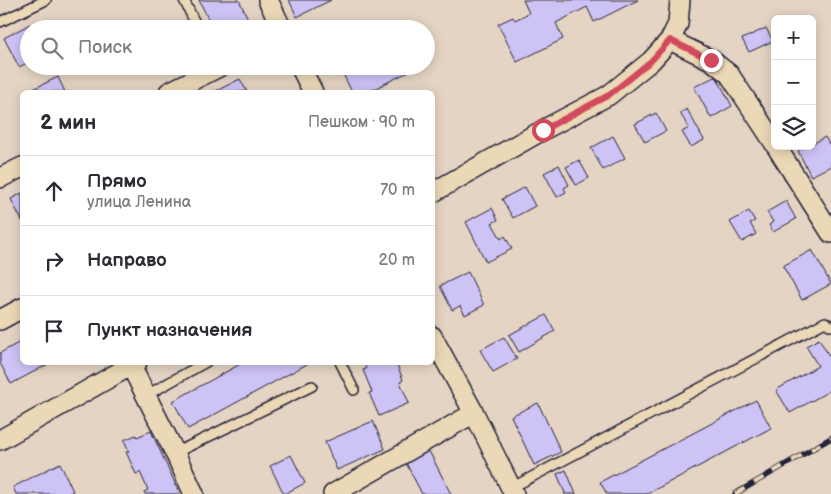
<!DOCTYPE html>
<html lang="ru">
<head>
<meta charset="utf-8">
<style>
  :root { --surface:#fff; --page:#f7f7f7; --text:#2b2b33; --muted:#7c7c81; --line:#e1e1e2 }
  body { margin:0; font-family:"Balsamiq Sans",sans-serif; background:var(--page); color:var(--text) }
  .controls { position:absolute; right:15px; top:15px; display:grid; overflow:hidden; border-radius:8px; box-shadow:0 2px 12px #0003 }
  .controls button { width:45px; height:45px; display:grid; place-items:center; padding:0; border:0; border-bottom:1px solid var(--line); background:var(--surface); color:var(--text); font:25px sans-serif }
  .stop { position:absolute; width:15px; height:15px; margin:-11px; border:4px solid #d1495b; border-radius:50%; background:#fff }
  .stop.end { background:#d1495b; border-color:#fff; box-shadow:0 1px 5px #0008 }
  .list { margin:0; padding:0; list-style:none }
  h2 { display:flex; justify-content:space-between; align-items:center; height:65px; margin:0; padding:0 20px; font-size:21px }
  h2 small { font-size:16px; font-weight:400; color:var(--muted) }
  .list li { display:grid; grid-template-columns:32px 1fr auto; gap:15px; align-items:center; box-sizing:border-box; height:70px; padding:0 20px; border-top:1px solid var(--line) }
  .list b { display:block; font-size:19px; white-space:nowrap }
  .list p { margin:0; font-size:16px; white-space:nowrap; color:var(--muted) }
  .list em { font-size:16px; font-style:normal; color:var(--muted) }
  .icon { flex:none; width:28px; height:28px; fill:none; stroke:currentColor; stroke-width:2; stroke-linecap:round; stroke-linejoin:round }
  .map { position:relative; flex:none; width:831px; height:494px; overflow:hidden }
  .search { position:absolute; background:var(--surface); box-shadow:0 2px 12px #0003; left:20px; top:20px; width:415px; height:55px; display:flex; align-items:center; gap:12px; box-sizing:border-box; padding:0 18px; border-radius:28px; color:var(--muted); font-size:19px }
  .panel { position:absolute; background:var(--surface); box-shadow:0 2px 12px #0003; left:20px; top:90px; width:415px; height:275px; border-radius:8px }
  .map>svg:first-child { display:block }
  .building { fill:#cec3f5; stroke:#22223b }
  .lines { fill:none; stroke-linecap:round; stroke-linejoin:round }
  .lane-casing { stroke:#22223b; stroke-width:12 }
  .street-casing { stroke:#22223b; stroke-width:22 }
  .lane { stroke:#ebd8b6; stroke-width:9 }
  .street { stroke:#ebd8b6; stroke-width:19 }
  .rail-casing { stroke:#22223b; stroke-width:5.5 }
  .rail { stroke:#ebd8b6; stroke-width:4; stroke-dasharray:11; stroke-linecap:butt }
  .route { stroke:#d1495b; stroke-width:6 }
</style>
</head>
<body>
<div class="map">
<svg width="831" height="494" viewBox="0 0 831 494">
  <rect width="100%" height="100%" fill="#e5d4c3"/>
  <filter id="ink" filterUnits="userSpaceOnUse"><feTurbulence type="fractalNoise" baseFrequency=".02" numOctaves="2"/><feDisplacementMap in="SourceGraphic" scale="10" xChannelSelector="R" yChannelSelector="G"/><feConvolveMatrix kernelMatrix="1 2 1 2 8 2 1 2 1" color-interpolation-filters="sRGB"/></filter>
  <g filter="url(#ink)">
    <!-- building -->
    <path class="building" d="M199,0H239L253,29H213Z
      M289,0H331L297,17Z
      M523,0H638L594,22L587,7L556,23L563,39L517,62L498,24L513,17L515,20L529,13Z
      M30,24L33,29H29V62L19,67L4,38Z
      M766,28L773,41L749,52L742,39Z
      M339,66H367L369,70L375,66H405L408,72L368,92H352Z
      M716,76L732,106L711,118L694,87Z
      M58,77L65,92H30L29,91Z
      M240,79L247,92H214Z
      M687,109L704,140L691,147L682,132L689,128L680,113Z
      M656,113L666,131L645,142L635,124Z
      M613,136L625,158L603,170L591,148Z
      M825,137L829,144L831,143V166L811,176L798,151L807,146H812V144Z
      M579,160L589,178L576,185L566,167Z
      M559,165L569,185L564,188L566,192L557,197L544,173Z
      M525,187L535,206L513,218L502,199Z
      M22,193V221L11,199Z
      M786,201L796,219L773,232L769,225L773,222L767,212Z
      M492,208L498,220L492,223L501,239L505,236L512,249L486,262L466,222Z
      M749,211L755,221L750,223L756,234L742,242L730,222Z
      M812,250L831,284L802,300L783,266Z
      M468,272L484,305L465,315L460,306L452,310L440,286Z
      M546,315L555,331L519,352L509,335Z
      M504,337L517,359L493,372L480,350Z
      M819,339L831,359V390L790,413L776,390L818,366L806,346Z
      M22,341V362H52L11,384L0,363V353Z
      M244,362H306L307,364L188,429L173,401Z
      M364,362H396L403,380L400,382L409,403L379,416L369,393L372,392L363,370L366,369Z
      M756,400L771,428L647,494H607L600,482Z
      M538,403L561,452L534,465L511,416Z
      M373,421L385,449L337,470L325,442Z
      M151,431L180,494H145L144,492L148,490L140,472L136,474L126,452L129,451L124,440L136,435L137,437Z
      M429,451L451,494H422L406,463Z
      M291,455L305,483L284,494L270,466Z
      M60,463L73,491L67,494H16L13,487Z
      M566,470L576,494H564L565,493L557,474Z"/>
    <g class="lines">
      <defs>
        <path id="lane" d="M184,0L198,29
          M0,22L46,0
          M340,362L354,390
          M145,396L206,362
          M175,453L312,386
          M511,488L825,322L831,326"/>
        <path id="street" d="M268,0L282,29
          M670,40L711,60L729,74L775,144
          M300,66L313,92
          M169,92L221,66
          M776,146L831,233
          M0,178L22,167
          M432,193L543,130L609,95L651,61L670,40L678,24L680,0
          M0,320L22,308
          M432,336L474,413L514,494
          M131,366L175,453L194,494
          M0,440L137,362
          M333,494L474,413"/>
      </defs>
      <!-- lane casing -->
      <use href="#lane" class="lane-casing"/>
      <!-- street casing -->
      <use href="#street" class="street-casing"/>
      <!-- lane -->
      <use href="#lane" class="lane"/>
      <!-- street -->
      <use href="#street" class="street"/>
      <defs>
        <path id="rail" d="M735,494L831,438"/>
      </defs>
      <!-- rail casing -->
      <use href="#rail" class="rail-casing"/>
      <!-- rail -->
      <use href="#rail" class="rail"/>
    </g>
  </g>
  <g class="lines" filter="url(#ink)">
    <!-- route -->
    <path class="route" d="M543,130L609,95L651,61L670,40L711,60"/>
  </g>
</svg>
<div class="controls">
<button>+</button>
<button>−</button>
<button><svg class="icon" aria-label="layers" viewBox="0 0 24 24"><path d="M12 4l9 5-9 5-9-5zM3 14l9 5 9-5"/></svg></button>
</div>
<div class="stop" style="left:543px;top:130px"></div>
<div class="stop end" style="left:711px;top:60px"></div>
<div class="search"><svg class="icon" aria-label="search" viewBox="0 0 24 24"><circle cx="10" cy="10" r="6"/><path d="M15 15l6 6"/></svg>Поиск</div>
<section class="panel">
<h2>2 мин<small>Пешком · 90 m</small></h2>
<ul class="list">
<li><svg class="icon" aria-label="ahead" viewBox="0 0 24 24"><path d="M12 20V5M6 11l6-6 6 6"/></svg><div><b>Прямо</b><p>улица Ленина</p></div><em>70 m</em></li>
<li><svg class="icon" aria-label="right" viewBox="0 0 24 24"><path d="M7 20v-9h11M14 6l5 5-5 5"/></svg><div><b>Направо</b></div><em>20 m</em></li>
<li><svg class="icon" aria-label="arrive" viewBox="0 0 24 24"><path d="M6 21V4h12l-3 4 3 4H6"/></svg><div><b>Пункт назначения</b></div></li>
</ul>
</section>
</div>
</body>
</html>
